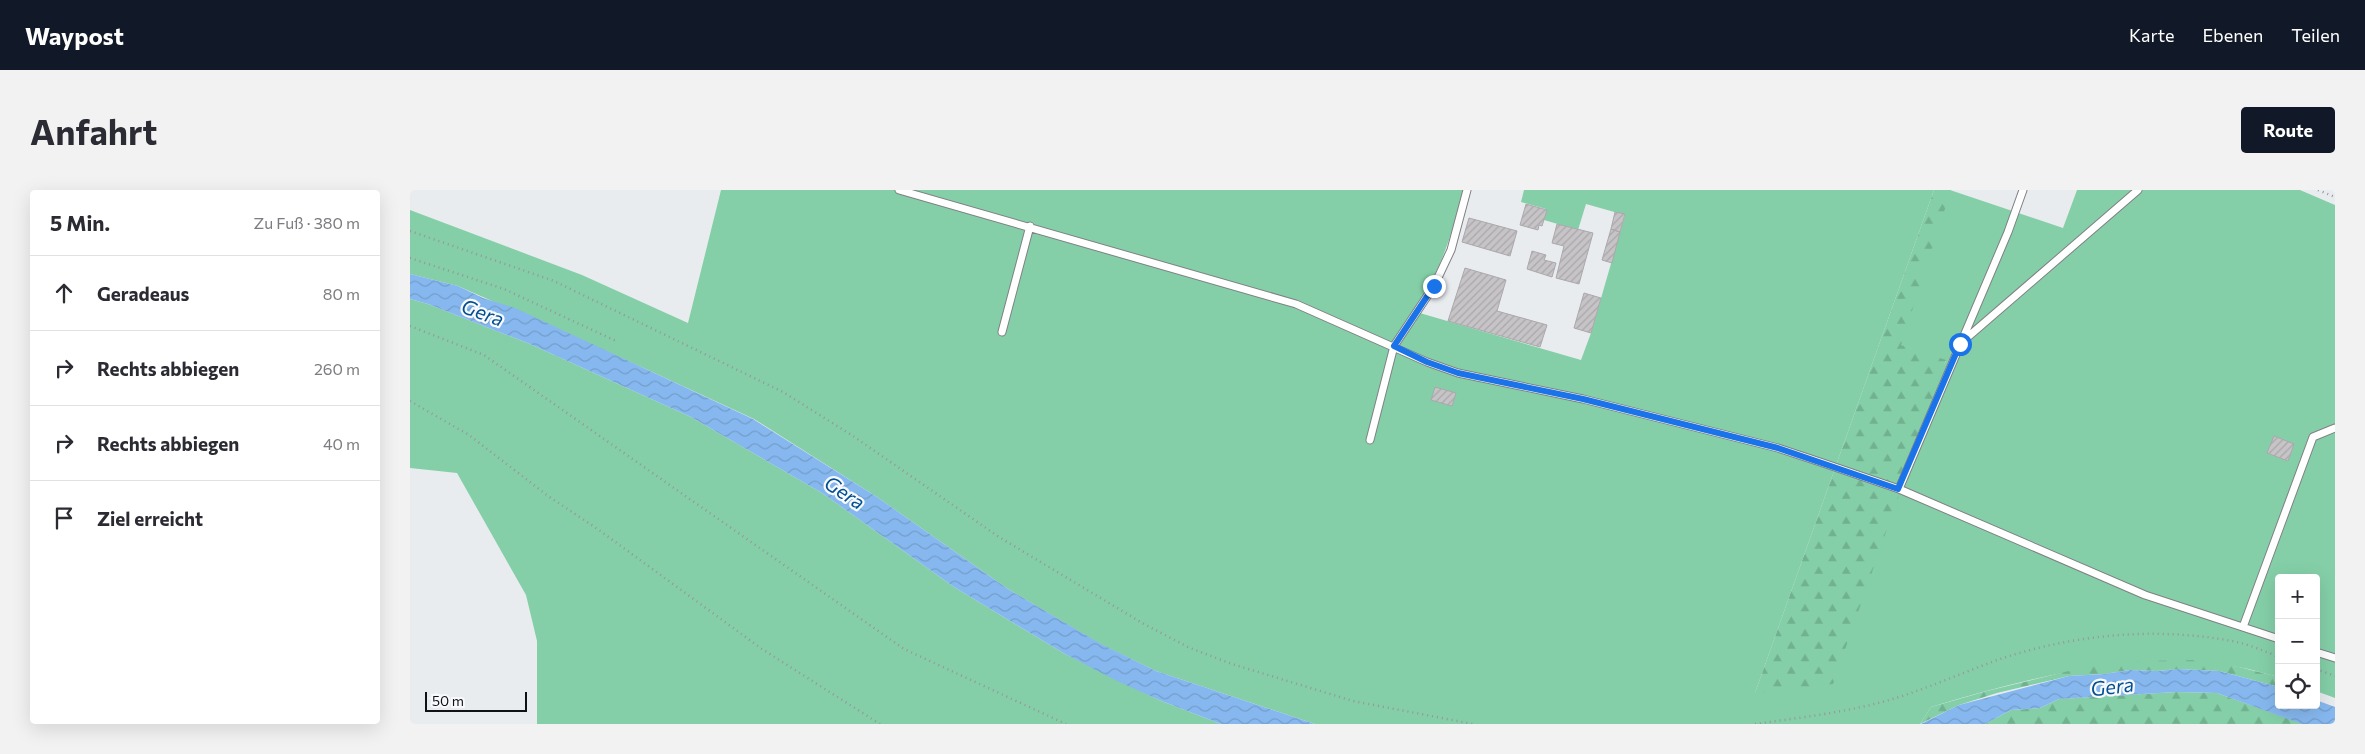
<!DOCTYPE html>
<html lang="de">
<head>
<meta charset="utf-8">
<style>
  :root { --surface:#fff; --page:#f2f2f3; --text:#2b2b33; --muted:#7c7c81; --line:#e1e1e2; --accent:#111827 }
  body { margin:0; font-family:Commissioner,sans-serif; background:var(--page); color:var(--text) }
  .controls { position:absolute; right:15px; bottom:15px; display:grid; overflow:hidden; border-radius:5px; box-shadow:0 5px 20px #0002 }
  .controls button { width:45px; height:45px; display:grid; place-items:center; padding:0; border:0; border-bottom:1px solid var(--line); background:var(--surface); color:var(--text); font:25px sans-serif }
  .scale { position:absolute; left:15px; bottom:12px; width:102px; box-sizing:border-box; padding-left:5px; border:2px solid #101112; border-top:0; font-size:14px; line-height:18px; white-space:nowrap; color:#101112; -webkit-text-stroke:4px #f7f9fd; paint-order:stroke }
  .stop { position:absolute; width:15px; height:15px; margin:-11px; border:4px solid #1a73e8; border-radius:50%; background:#fff }
  .stop.end { background:#1a73e8; border-color:#fff; box-shadow:0 1px 5px #0008 }
  .list { margin:0; padding:0; list-style:none }
  h2 { display:flex; justify-content:space-between; align-items:center; height:65px; margin:0; padding:0 20px; font-size:21px }
  h2 small { font-size:16px; font-weight:400; color:var(--muted) }
  .list li { display:grid; grid-template-columns:32px 1fr auto; gap:15px; align-items:center; box-sizing:border-box; height:75px; padding:0 20px; border-top:1px solid var(--line) }
  .list b { display:block; font-size:19px; white-space:nowrap }
  .list em { font-size:16px; font-style:normal; color:var(--muted) }
  .icon { flex:none; width:28px; height:28px; fill:none; stroke:currentColor; stroke-width:2; stroke-linecap:round; stroke-linejoin:round }
  .map { position:relative; flex:none; width:1925px; height:534px; overflow:hidden; border-radius:5px }
  header { display:flex; align-items:center; gap:30px; box-sizing:border-box; height:70px; padding:0 25px; background:var(--accent); color:#fff }
  header strong { font-size:24px }
  nav { display:flex; gap:28px; margin-inline-start:auto; font-size:18px }
  .intro { display:flex; align-items:center; justify-content:space-between; box-sizing:border-box; height:120px; padding:0 30px }
  h1 { margin:0; font-size:35px }
  .button { padding:12px 22px; border-radius:5px; background:var(--accent); color:#fff; font-size:18px; font-weight:700 }
  main { display:flex; gap:30px; padding:0 30px }
  aside { flex:1; background:var(--surface); border-radius:5px; box-shadow:0 5px 20px #0002 }
  .map>svg:first-child { display:block }
  .grass { fill:#84cfa8 }
  .forest { fill:url(#forest-firs) }
  .water { fill:url(#water-waves) }
  .building { fill:url(#building-hatch); stroke:#aba8ac }
  .lines { fill:none; stroke-linecap:round; stroke-linejoin:round }
  .service-casing { stroke:#7f8184; stroke-width:9 }
  .path { stroke:#959799; stroke-width:2.5; stroke-dasharray:1 4; stroke-linecap:butt }
  .service { stroke:#fff; stroke-width:7 }
  .route { stroke:#1a73e8; stroke-width:6 }
  .labels { text-anchor:middle; dominant-baseline:central; stroke-width:4.5; stroke-linejoin:round; paint-order:stroke }
  .water-label { font-size:20px; font-style:italic; fill:#024f90; stroke:#f7f9fd }
</style>
</head>
<body>
<header>
<strong>Waypost</strong>
<nav><a>Karte</a><a>Ebenen</a><a>Teilen</a></nav>
</header>
<div class="intro"><h1>Anfahrt</h1><a class="button">Route</a></div>
<main>
<aside>
<h2>5 Min.<small>Zu Fuß · 380 m</small></h2>
<ul class="list">
<li><svg class="icon" aria-label="ahead" viewBox="0 0 24 24"><path d="M12 20V5M6 11l6-6 6 6"/></svg><div><b>Geradeaus</b></div><em>80 m</em></li>
<li><svg class="icon" aria-label="right" viewBox="0 0 24 24"><path d="M7 20v-9h11M14 6l5 5-5 5"/></svg><div><b>Rechts abbiegen</b></div><em>260 m</em></li>
<li><svg class="icon" aria-label="right" viewBox="0 0 24 24"><path d="M7 20v-9h11M14 6l5 5-5 5"/></svg><div><b>Rechts abbiegen</b></div><em>40 m</em></li>
<li><svg class="icon" aria-label="arrive" viewBox="0 0 24 24"><path d="M6 21V4h12l-3 4 3 4H6"/></svg><div><b>Ziel erreicht</b></div></li>
</ul>
</aside>
<div class="map">
<svg width="1925" height="534" viewBox="0 0 1925 534">
  <defs>
    <pattern id="forest-firs" width="22" height="20" patternUnits="userSpaceOnUse" patternTransform="scale(1.25)"><rect width="22" height="20" fill="#84cfa8"/><path d="M5 1l3.5 6h-7zM16 11l3.5 6h-7z" fill="#71b190"/></pattern>
    <pattern id="water-waves" width="16" height="10" patternUnits="userSpaceOnUse" patternTransform="scale(1.25)"><rect width="16" height="10" fill="#86b8ef"/><path d="M0 5q4-4 8 0t8 0" fill="none" stroke="#739dcc"/></pattern>
    <pattern id="building-hatch" width="6" height="6" patternUnits="userSpaceOnUse" patternTransform="scale(1.25)"><rect width="6" height="6" fill="#c6c4c7"/><path d="M-1 1l2-2M0 6l6-6M5 7l2-2" fill="none" stroke="#a9a7aa"/></pattern>
  </defs>
  <rect width="100%" height="100%" fill="#e9ecef"/>
  <!-- grass -->
  <path class="grass" d="M311,0H1054C1040,49 1032,79 1003,121L1171,170L1181,143L1215,25L1176,14L1168,40L1134,30L1136,19L1111,12L1114,0H1524L1345,503L1536,171L1490,155L1540,0L1653,38L1667,0H1890L1925,15V508L1906,501V388H1869V487C1855,484 1842,479 1828,477C1721,460 1623,487 1521,517L1510,534H905L746,481L690,454L598,399L467,307L344,229L238,180L48,96L0,84V20L172,85L278,133Z
    M0,109L18,114L120,154L281,227L412,303L544,397L655,464L749,510L811,534H127V451L116,405L47,283L0,278Z"/>
  <!-- forest -->
  <path class="forest" d="M1524,0H1541L1491,155L1536,170L1423,494L1345,503Z
    M1789,470L1829,477L1869,487V497L1809,481L1769,479L1747,481L1720,480L1694,484L1659,486L1587,503L1549,515L1510,534L1521,517L1577,501L1671,478L1732,471Z
    M1766,502L1807,503L1893,534H1575L1601,520L1630,518L1649,509Z"/>
  <!-- water -->
  <path class="water" d="M0,84L48,96L73,108L105,118L343,229L467,307L598,399L691,454L746,481L905,534H811L749,510L705,490L655,464L544,397L412,303L281,227L120,154L18,114L0,109Z
    M1769,479L1809,481L1869,497V515H1906V510L1925,517V534H1892L1807,503L1766,502L1649,509L1630,518L1601,520L1575,534H1511L1549,515L1659,486L1694,484L1720,480L1747,481Z"/>
  <!-- building -->
  <path class="building" d="M1116,14L1137,20L1132,36L1129,35L1128,40L1110,35Z
    M1205,22L1215,24L1210,42L1201,39Z
    M1059,28L1107,41L1100,66L1052,52Z
    M1147,34L1183,43L1169,94L1146,88L1154,56L1142,53Z
    M1201,39L1210,42L1202,73L1192,70Z
    M1122,61L1136,65L1134,70L1146,73L1142,87L1117,79Z
    M1055,78L1096,90L1087,121L1137,135L1130,157L1038,131Z
    M1174,103L1191,108L1181,143L1164,138Z
    M1025,197L1046,203L1042,216L1021,210Z
    M1864,246L1884,254L1878,271L1857,263Z"/>
  <g class="lines">
    <defs>
      <path id="service" d="M489,0L886,114L1017,172L1048,183L1173,209L1368,258L1413,273L1489,299L1735,405L1869,449
        M592,142L620,36
        M1552,152L1728,0
        M960,250L984,156L1024,96L1041,60L1057,0
        M1489,299L1598,42L1613,0
        M1833,437L1903,247L1925,238
        M1906,462L1925,468"/>
    </defs>
    <!-- service casing -->
    <use href="#service" class="service-casing"/>
    <!-- path -->
    <path class="path" d="M1908,0L1925,7
      M0,41L144,91L373,202L443,246L589,347L734,434L780,458L822,474L943,511L1063,534
      M0,68L94,99L206,151
      M0,136L74,165L494,459L656,534
      M0,211L59,245L138,306L189,340L352,459L470,534
      M1906,479L1925,486
      M1345,534C1387,528 1431,523 1472,512C1513,501 1553,482 1593,468C1667,444 1746,437 1822,451C1838,454 1854,461 1869,467"/>
    <!-- service -->
    <use href="#service" class="service"/>
  </g>
  <g class="lines">
    <!-- route -->
    <path class="route" d="M1024,96L984,156L1017,172L1048,183L1173,209L1368,258L1488,299L1550,154"/>
  </g>
  <g class="labels">
    <!-- water labels -->
    <g class="water-label">
      <text transform="translate(73 122) rotate(20)">Gera</text>
      <text transform="translate(435 302) rotate(33)">Gera</text>
      <text transform="translate(1702 496) rotate(-7)">Gera</text>
    </g>
  </g>
</svg>
<div class="controls">
<button>+</button>
<button>−</button>
<button><svg class="icon" aria-label="locate" viewBox="0 0 24 24"><circle cx="12" cy="12" r="6"/><path d="M12 2v4M12 18v4M2 12h4M18 12h4"/></svg></button>
</div>
<div class="scale">50 m</div>
<div class="stop" style="left:1550px;top:154px"></div>
<div class="stop end" style="left:1024px;top:96px"></div>
</div>
</main>
</body>
</html>
